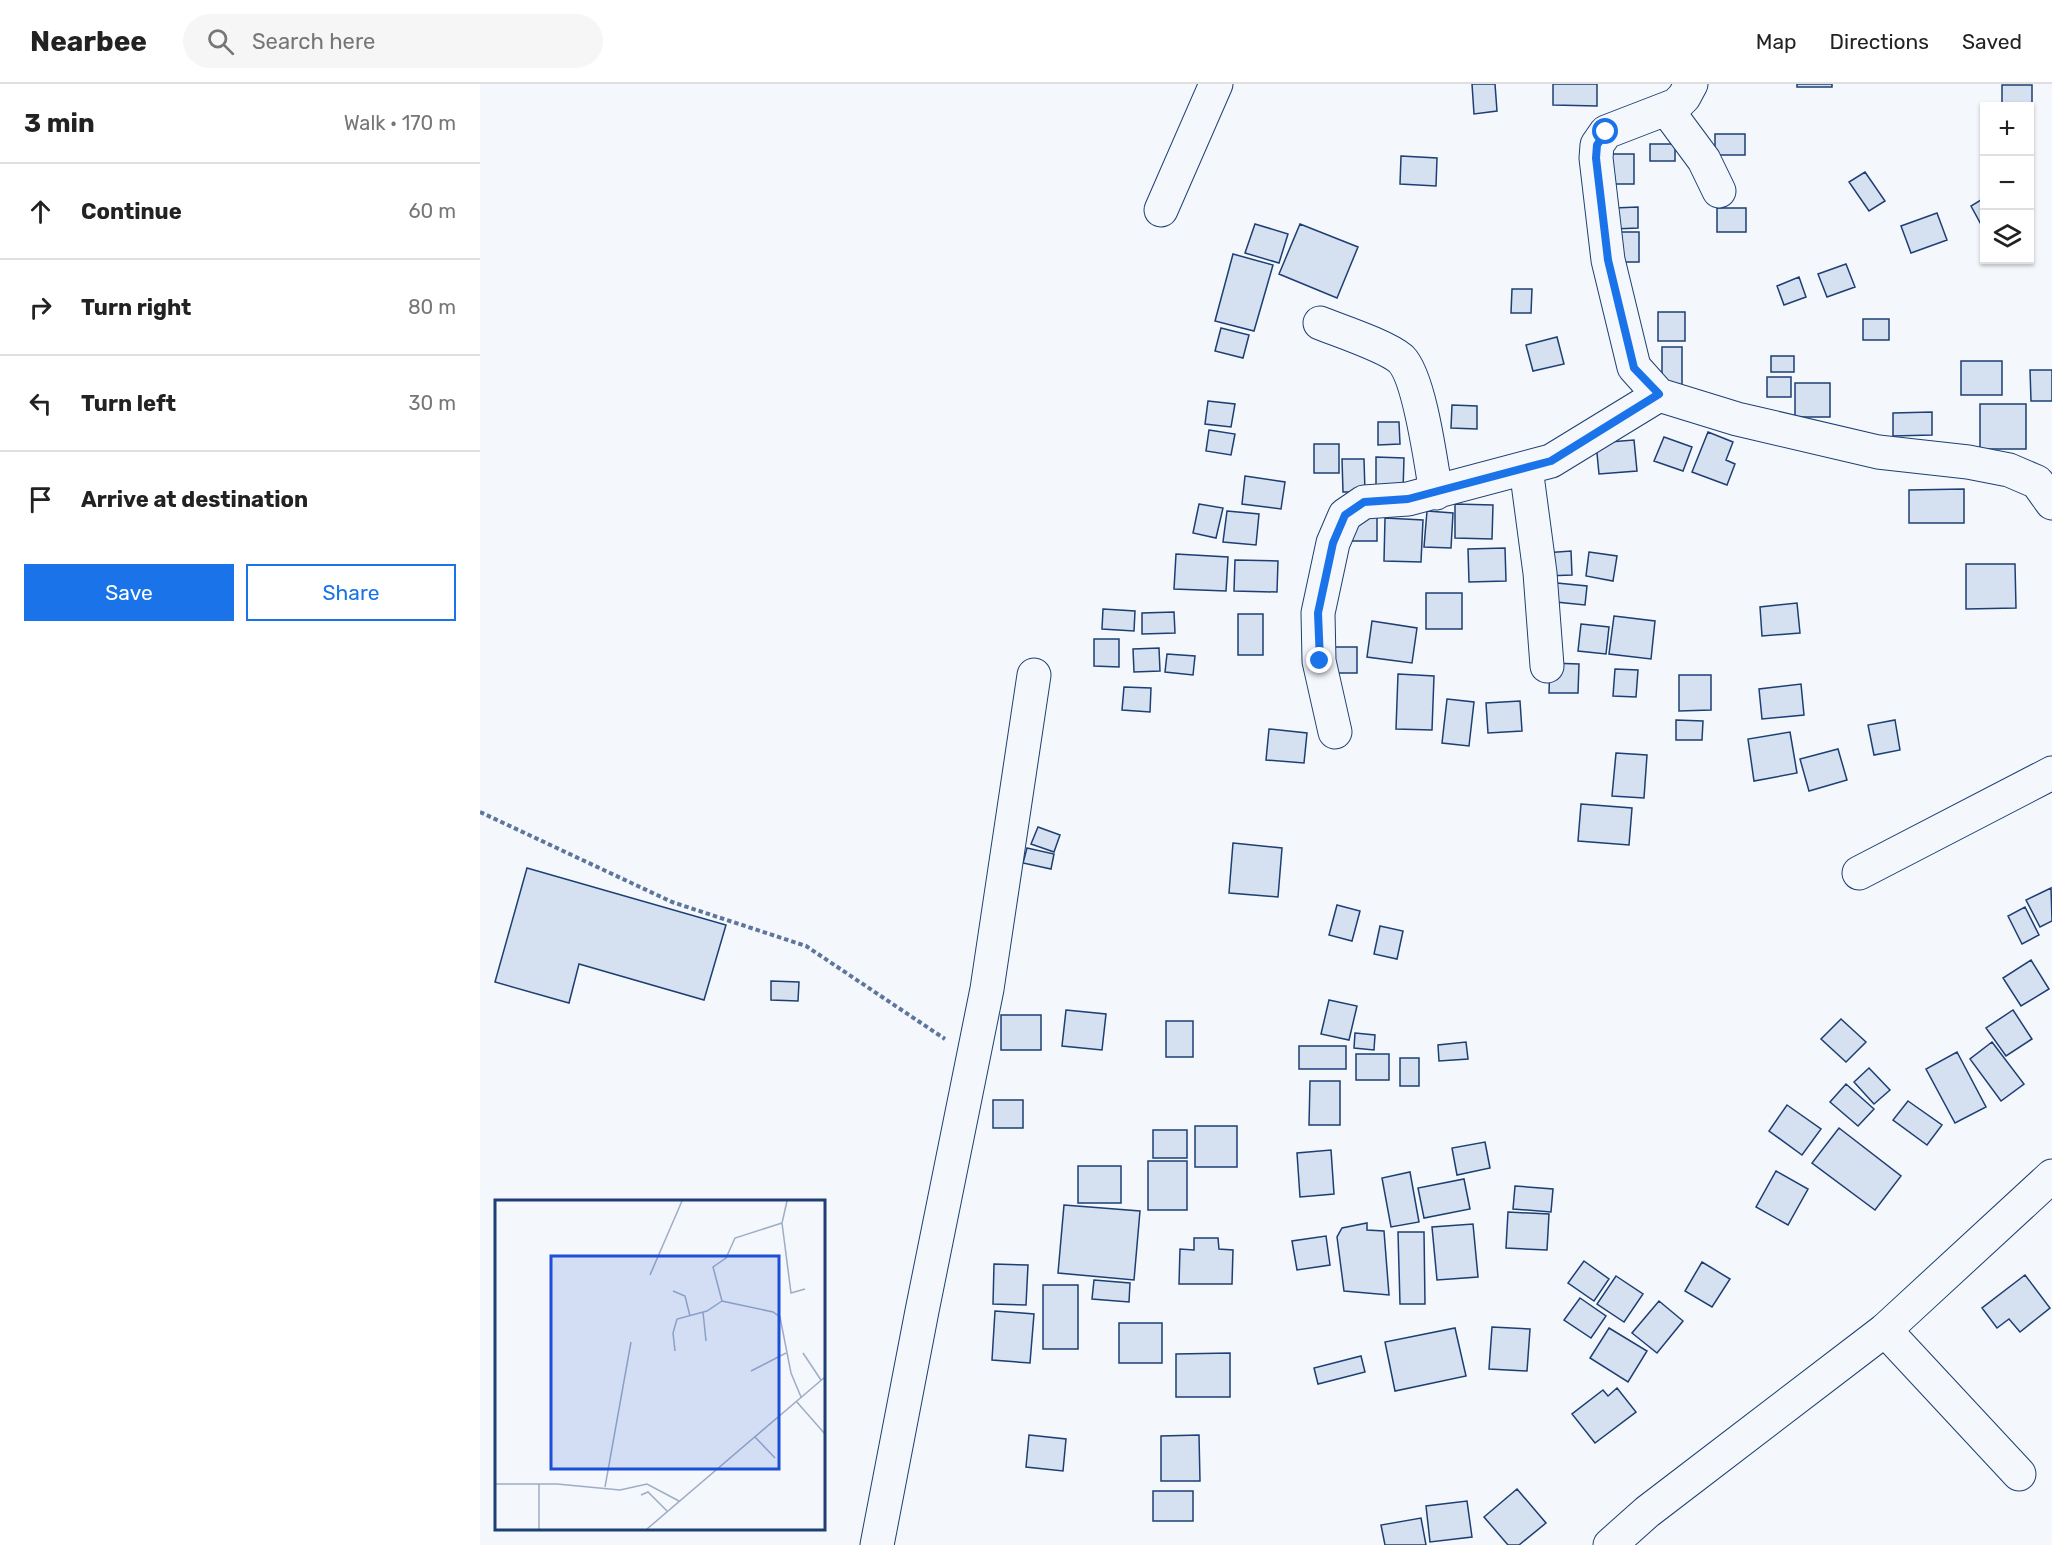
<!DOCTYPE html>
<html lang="en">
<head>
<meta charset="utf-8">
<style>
  :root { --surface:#fff; --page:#f6f6f6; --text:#222; --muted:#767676; --line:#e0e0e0; --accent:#1a73e8 }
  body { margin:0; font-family:Rubik,sans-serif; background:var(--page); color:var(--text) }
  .controls { position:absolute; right:18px; top:18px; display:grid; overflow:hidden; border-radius:0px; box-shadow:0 2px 4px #0004 }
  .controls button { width:54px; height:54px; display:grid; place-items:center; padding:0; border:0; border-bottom:2px solid var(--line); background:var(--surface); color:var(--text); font:30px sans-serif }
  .stop { position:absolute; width:18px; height:18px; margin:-14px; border:4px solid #1a73e8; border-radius:50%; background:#fff }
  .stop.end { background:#1a73e8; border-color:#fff; box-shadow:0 2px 6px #0008 }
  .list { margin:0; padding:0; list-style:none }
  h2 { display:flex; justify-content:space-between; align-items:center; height:78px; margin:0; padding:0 24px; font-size:26px }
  h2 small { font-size:20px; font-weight:400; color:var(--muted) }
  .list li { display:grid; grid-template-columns:39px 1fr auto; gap:18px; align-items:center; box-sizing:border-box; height:96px; padding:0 24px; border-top:2px solid var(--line) }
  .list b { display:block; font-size:22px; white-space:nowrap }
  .list em { font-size:20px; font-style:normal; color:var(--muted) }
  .actions { display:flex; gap:12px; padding:18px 24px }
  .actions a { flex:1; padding:14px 0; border:2px solid var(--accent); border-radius:0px; text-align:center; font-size:21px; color:var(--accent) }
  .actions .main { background:var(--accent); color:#fff }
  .icon { flex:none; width:33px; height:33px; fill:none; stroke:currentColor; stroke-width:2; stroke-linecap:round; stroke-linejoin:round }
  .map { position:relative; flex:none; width:1572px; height:1461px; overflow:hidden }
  header { display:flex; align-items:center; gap:36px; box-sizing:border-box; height:84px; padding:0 30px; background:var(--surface); border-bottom:2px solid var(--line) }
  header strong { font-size:28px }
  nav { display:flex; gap:33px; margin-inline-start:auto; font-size:21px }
  .search { width:420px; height:54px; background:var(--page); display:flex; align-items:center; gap:15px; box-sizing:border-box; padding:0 21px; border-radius:33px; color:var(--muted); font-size:22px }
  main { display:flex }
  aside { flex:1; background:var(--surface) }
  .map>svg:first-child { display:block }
  .building { fill:#d5e0f0; stroke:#1d3f73; stroke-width:1.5 }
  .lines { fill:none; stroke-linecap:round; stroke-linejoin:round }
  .minor-casing { stroke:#1d3f73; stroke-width:35 }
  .highway-casing { stroke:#1d3f73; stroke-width:35 }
  .path { stroke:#5e769c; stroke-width:4; stroke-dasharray:4.5 3; stroke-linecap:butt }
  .minor { stroke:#f4f7fb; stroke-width:33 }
  .highway { stroke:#f4f7fb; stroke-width:33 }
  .route { stroke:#1a73e8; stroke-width:8 }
  .inset-road { fill:none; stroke:#9eadc5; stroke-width:1.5 }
  .view { fill:#1d4ed8; fill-opacity:0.15; stroke:#1d4ed8; stroke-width:3 }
  .inset-edge { fill:none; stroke:#1d3f73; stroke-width:3 }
</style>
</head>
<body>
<header>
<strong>Nearbee</strong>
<div class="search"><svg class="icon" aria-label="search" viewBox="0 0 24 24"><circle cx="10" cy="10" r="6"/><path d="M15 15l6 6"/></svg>Search here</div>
<nav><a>Map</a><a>Directions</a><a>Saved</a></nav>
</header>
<main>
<aside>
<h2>3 min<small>Walk · 170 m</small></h2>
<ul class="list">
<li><svg class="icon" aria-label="ahead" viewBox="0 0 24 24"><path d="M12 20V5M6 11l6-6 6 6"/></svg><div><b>Continue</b></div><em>60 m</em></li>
<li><svg class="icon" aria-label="right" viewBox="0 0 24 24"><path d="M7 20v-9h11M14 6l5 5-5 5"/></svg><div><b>Turn right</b></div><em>80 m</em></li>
<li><svg class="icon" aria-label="left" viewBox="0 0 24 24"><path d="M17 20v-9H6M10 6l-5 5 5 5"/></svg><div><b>Turn left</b></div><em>30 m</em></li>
<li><svg class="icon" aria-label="arrive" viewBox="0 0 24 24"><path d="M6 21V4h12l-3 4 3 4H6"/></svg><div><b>Arrive at destination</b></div></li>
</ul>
<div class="actions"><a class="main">Save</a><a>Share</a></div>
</aside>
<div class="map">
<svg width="1572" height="1461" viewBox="0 0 1572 1461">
  <rect width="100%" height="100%" fill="#f4f7fb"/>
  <!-- building -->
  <path class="building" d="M992,0H1015L1017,27L994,30Z
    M1073,0H1117V22L1073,21Z
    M1317,0H1352V3H1317Z
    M1522,1H1552V30H1550V22H1522Z
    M1235,50H1265V71H1235Z
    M1170,60H1195V77H1170Z
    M1120,70H1154V100H1120Z
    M921,72L957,74L956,102L920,100Z
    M1385,88L1405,117L1389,127L1369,98Z
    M1504,114V143L1503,144L1491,122Z
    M1158,123V144L1134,145V124Z
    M1237,124H1266V148H1237Z
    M1457,129L1467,156L1431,169L1421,142Z
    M775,140L808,150L799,179L765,169Z
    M820,140L878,163L857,214L799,190Z
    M1132,148H1159V178H1132Z
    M753,170L793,181L774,247L735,237Z
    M1366,180L1375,203L1347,213L1338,190Z
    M1319,193L1326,213L1304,221L1297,202Z
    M1032,205H1052L1051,229H1031Z
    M1178,228H1205V257H1178Z
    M1383,235H1409V256H1383Z
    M741,244L769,251L763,274L735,267Z
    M1077,253L1084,280L1053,287L1046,261Z
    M1182,263H1202V306H1182Z
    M1291,272H1314V288H1291Z
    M1481,277H1522V311H1481Z
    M1550,286H1572V317H1551Z
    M1287,293H1311V313H1287Z
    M1315,299H1350V333H1315Z
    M728,317L755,320L751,343L725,340Z
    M1500,320H1546V365H1500Z
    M972,321L997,322V345L971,344Z
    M1452,328V351L1413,352V329Z
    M898,338H919L920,360L898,361Z
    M729,346L755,350L751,371L726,367Z
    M1228,348L1253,358L1246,376L1255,380L1247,401L1212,388Z
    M1184,353L1212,363L1203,387L1174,377Z
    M1154,356L1157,387L1119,390L1116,359Z
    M834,360H859V389H834Z
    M896,373L924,374L923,407H896Z
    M862,375H884L885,408H863Z
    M765,392L805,398L801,425L762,420Z
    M1484,405V439H1429V406Z
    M719,420L743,424L736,454L713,449Z
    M975,420L1013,421L1012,455L975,454Z
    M747,427L779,430L776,461L743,458Z
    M947,427L973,429L971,464L944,463Z
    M870,433H897V457H870Z
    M905,434L943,436L941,478L904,477Z
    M1025,464L1026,497L989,498L988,465Z
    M1091,467L1092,491L1065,492L1064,469Z
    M1109,468L1137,472L1133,497L1106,492Z
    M696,470L748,473L746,507L694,505Z
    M755,476L798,477L797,508L754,507Z
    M1486,480H1535L1536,524L1486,525Z
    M1077,499L1107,502L1105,521L1076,518Z
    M946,509H982V545H946Z
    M1317,519L1320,549L1282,552L1280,523Z
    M623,525L655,527L654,547L622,545Z
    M694,528L695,549L662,550V529Z
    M758,530H783V571H758Z
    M1134,532L1175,537L1171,575L1129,570Z
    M892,537L937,544L932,579L887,573Z
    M1101,540L1129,543L1126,570L1098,567Z
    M614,555H639V583L614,582Z
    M852,563H877V589H852Z
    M679,564L680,587L654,588L653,565Z
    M687,570L715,572L713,591L685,588Z
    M1070,579L1099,580L1098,609H1069Z
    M1135,585L1158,586L1156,613L1133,612Z
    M918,590L954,592L952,646L916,645Z
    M1199,591H1231V626L1199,627Z
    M1321,600L1324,631L1282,635L1279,605Z
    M644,603L671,604L670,628L642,626Z
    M967,615L994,618L989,662L962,659Z
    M1040,617L1042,647L1008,649L1006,619Z
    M1196,636L1223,637L1222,656H1196Z
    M1415,636L1420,666L1394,671L1388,641Z
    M789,645L827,649L824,679L786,676Z
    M1310,648L1317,689L1274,697L1268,655Z
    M1358,665L1367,696L1329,707L1320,675Z
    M1136,669L1167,671L1164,714L1132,712Z
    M1101,720L1152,724L1149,761L1098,757Z
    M558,743L580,751L574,768L551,760Z
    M753,759L802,764L798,813L749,809Z
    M547,764L574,770L571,785L543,779Z
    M47,784L246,841L224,916L99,880L89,919L15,898Z
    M1571,804L1572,837L1560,843L1546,816Z
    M857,821L880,827L872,857L849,851Z
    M1545,823L1559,851L1542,860L1528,832Z
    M900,842L923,847L917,875L894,870Z
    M1551,876L1569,905L1541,922L1523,894Z
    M291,897L319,898L318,917L291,916Z
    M849,916L877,922L869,956L841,950Z
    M586,926L626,930L622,966L582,962Z
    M1533,926L1552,955L1526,972L1506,944Z
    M521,931H561V966H521Z
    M1361,935L1386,958L1366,978L1341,955Z
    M686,937H713V973H686Z
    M875,949L895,951L894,966L874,964Z
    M986,958L988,975L959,977L958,961Z
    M1512,958L1544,1000L1521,1017L1490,975Z
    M819,962H866V985H819Z
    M1477,968L1506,1023L1475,1039L1446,985Z
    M876,970H909V996H876Z
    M920,974H939V1002H920Z
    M1389,984L1410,1006L1394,1020L1374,998Z
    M830,997H860V1041H829Z
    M1366,1000L1394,1025L1378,1042L1350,1018Z
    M513,1016H543V1044H513Z
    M1428,1017L1462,1041L1447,1061L1413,1036Z
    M1307,1021L1341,1045L1322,1071L1289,1047Z
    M715,1042H757V1083H715Z
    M1359,1044L1421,1092L1395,1126L1332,1079Z
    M673,1046H707V1074H673Z
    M1005,1058L1010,1084L977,1091L972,1064Z
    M851,1066L854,1110L820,1113L817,1069Z
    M668,1077H707V1126H668Z
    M598,1082H641V1119H598Z
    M1296,1087L1328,1105L1308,1141L1276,1123Z
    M930,1088L939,1138L911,1143L902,1094Z
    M984,1095L990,1125L944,1134L938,1104Z
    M1035,1102L1073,1105L1071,1128L1033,1125Z
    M584,1121L660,1127L654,1196L578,1189Z
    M1028,1128L1069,1130L1067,1166L1026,1164Z
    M887,1139V1146L904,1147L909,1211L864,1207L857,1153L862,1144Z
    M993,1140L998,1193L957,1196L952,1143Z
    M918,1148H944L945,1220H920Z
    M846,1152L850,1181L817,1186L812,1157Z
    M714,1154H738L739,1165L753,1166L752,1200H699L700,1165L714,1166Z
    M1104,1177L1129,1195L1114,1217L1088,1199Z
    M1222,1178L1250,1195L1232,1223L1205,1207Z
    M514,1180L548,1181L546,1221L513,1220Z
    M1545,1191L1570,1224L1540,1248L1529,1235L1517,1244L1502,1224Z
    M1136,1192L1163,1210L1144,1238L1117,1220Z
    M614,1196L650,1199L649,1218L612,1215Z
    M563,1201H598V1265H563Z
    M1100,1214L1126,1232L1111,1254L1084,1236Z
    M1179,1217L1203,1237L1177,1269L1152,1249Z
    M515,1227L554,1230L550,1279L512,1276Z
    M639,1239H682V1279H639Z
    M1012,1243L1050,1245L1047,1287L1009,1285Z
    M975,1244L986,1292L915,1307L905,1258Z
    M1129,1244L1167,1267L1148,1298L1110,1274Z
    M750,1269V1313H696V1270Z
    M881,1272L885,1288L838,1300L834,1284Z
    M1137,1304L1156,1328L1115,1359L1092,1330L1123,1306L1128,1312Z
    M549,1351L586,1355L583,1387L546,1383Z
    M719,1351L720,1397H681V1352Z
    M1037,1405L1066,1439L1039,1461H1028L1004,1433Z
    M673,1407H713V1437H673Z
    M987,1417L992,1453L950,1458L946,1422Z
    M941,1434L946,1461H905L901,1441Z"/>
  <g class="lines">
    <defs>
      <path id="minor" d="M1211,0L1204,13L1196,21L1126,48L1117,61L1116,74L1128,176L1154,283L1179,311L1257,335L1398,368L1488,378L1529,386L1557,398L1572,419
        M1187,26L1224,76L1239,107
        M681,126L736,0
        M840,239C860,247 906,262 921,275C940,294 951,380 956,409
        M1046,384L1060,489L1067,582
        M855,648L839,577L838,529L853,459L865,431L884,418L928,415L1071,377L1179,311
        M1379,789L1572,689
        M1405,1246L1539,1390
        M397,1461L442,1227L507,905L554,591"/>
      <path id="highway" d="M1130,1461L1167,1428L1405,1246L1572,1092"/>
    </defs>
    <!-- minor casing -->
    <use href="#minor" class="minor-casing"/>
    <!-- highway casing -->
    <use href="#highway" class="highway-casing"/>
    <!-- path -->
    <path class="path" d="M0,728L192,818L326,862L465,955"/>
    <!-- minor -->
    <use href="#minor" class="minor"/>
    <!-- highway -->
    <use href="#highway" class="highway"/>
  </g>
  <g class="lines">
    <!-- route -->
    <path class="route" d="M840,577L838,529L853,459L865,431L884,418L928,415L1071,377L1179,310L1154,284L1128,176L1116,74L1117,61L1126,48"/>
  </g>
  <!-- overview -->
  <g transform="translate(15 1116)">
    <rect width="330" height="330" fill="#f4f7fb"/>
    <path class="inset-road" d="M292,1L287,23L296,93L310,89M287,23L240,38L231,58L218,67L227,101L278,112L285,117L296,173L306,197M155,75L187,1M178,91L190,96L195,116M208,112L211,141M180,151L178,133L182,119L212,111L227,101M308,153L326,180M256,171L291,153M301,201L330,234M260,237L280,258M0,284H62L125,290L152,284L184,301M110,287L136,142M146,295L153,292L172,311M44,329V284M152,329L330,177"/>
    <path class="view" d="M56,56H284V269H56Z"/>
    <rect width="330" height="330" class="inset-edge"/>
  </g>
</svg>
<div class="controls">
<button>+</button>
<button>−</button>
<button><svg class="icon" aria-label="layers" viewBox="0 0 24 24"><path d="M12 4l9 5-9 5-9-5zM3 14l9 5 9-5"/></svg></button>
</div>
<div class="stop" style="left:1126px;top:48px"></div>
<div class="stop end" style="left:840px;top:577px"></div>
</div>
</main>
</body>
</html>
